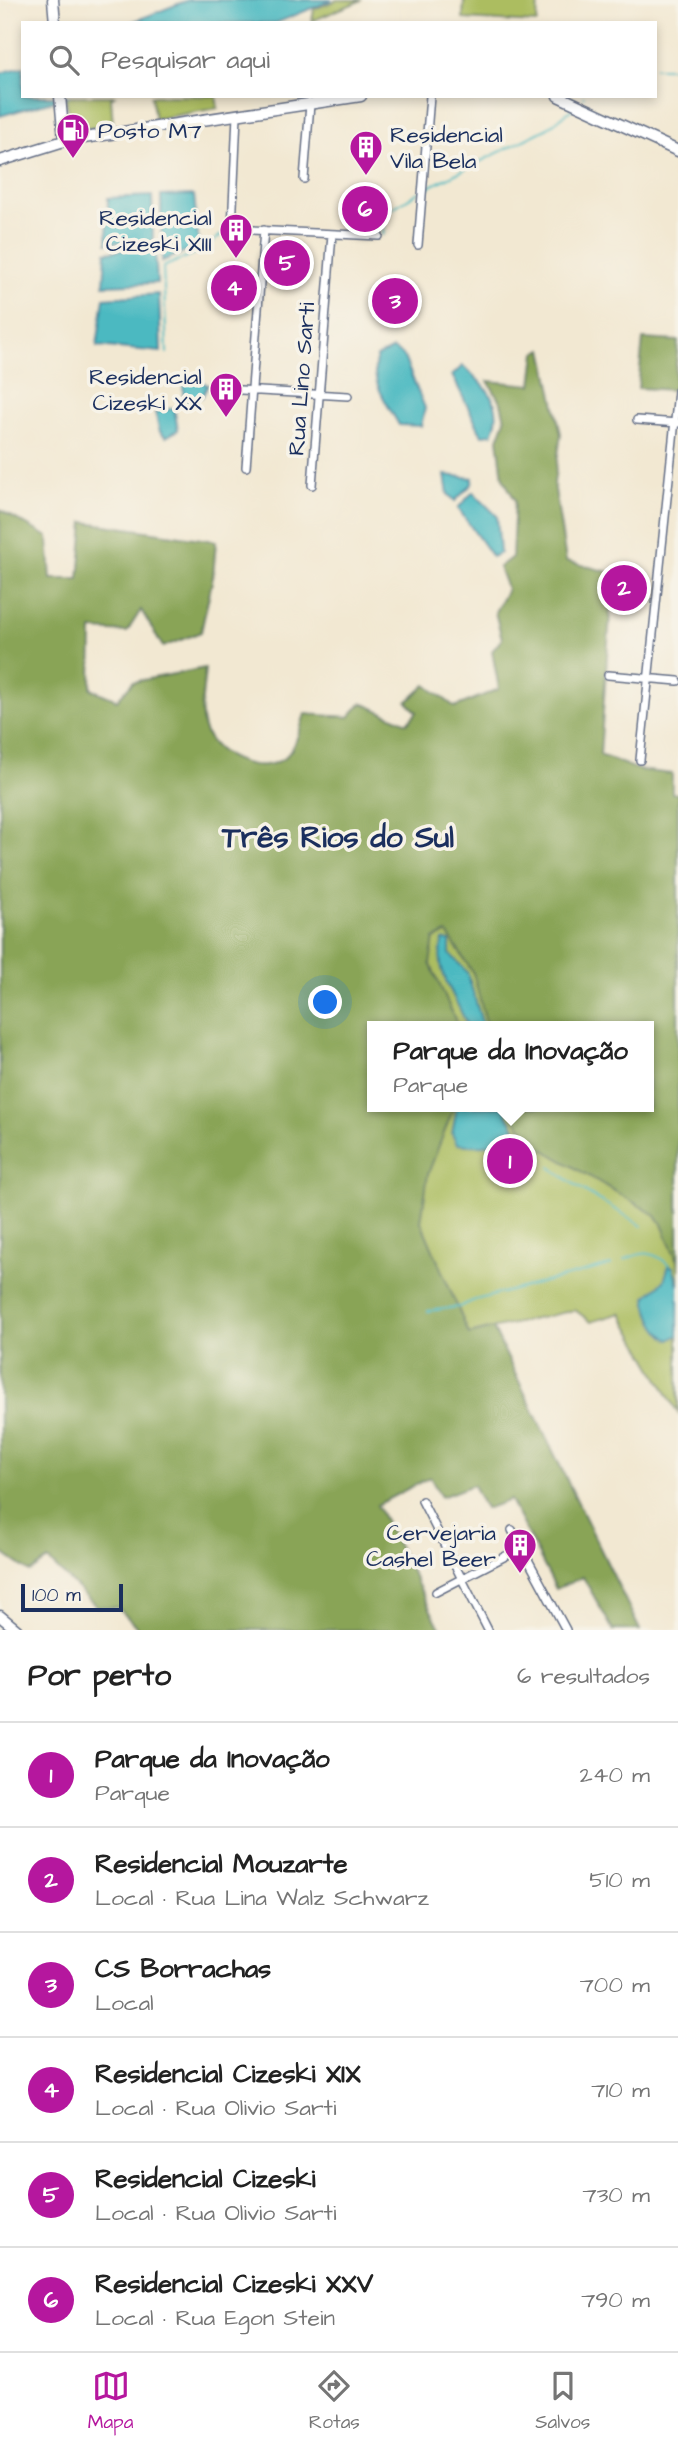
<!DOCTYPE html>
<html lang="pt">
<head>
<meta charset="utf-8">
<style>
  :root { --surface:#fff; --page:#f2f2f2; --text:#222; --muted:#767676; --line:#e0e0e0; --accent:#b5179e }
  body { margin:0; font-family:"Architects Daughter",sans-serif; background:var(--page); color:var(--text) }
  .scale { position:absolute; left:21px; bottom:18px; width:102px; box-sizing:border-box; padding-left:7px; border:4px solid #1b2f5e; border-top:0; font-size:19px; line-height:24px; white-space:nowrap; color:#1b2f5e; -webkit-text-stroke:5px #f7f3e8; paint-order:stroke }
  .you { position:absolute; left:326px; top:1003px; width:24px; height:24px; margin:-18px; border:5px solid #fff; border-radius:50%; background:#1a73e8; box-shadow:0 0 0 10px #1a73e833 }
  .badge { display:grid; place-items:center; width:46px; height:46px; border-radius:50%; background:var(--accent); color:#fff; font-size:23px; font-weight:700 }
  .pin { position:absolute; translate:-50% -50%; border:4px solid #fff; box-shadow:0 2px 7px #0006 }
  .popup { position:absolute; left:367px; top:1021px; width:287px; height:91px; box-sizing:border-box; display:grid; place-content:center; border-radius:0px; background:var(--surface); filter:drop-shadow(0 2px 5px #0005); font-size:23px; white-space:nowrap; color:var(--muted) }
  .popup b { font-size:26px; color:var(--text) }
  .popup::after { content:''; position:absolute; left:50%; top:100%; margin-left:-14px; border:14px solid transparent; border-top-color:var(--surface) }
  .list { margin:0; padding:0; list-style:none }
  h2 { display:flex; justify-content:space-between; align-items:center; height:91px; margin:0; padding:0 28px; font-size:30px }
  h2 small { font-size:23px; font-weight:400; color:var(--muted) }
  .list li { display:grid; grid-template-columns:46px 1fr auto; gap:21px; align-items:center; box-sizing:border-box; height:105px; padding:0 28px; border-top:2px solid var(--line) }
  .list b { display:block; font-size:26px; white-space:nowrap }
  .list p { margin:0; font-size:23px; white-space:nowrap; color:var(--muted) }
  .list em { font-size:23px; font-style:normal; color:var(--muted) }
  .icon { flex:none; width:38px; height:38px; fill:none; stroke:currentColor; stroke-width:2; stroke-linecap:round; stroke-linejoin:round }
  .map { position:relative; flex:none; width:678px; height:1630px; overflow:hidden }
  .search { position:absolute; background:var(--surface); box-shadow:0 4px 10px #0003; left:21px; right:21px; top:21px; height:77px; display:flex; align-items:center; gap:18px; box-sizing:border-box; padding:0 24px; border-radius:0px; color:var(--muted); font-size:26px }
  .sheet { height:721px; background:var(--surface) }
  nav { display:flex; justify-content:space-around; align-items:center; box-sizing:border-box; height:98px; border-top:2px solid var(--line); background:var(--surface); font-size:19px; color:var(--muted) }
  nav a { display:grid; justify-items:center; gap:4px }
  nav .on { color:var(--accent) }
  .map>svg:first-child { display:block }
  .green { fill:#acbd60; stroke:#64765f; stroke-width:2; fill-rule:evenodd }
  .forest { fill:#89a456; stroke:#526a5a; stroke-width:2 }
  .water { fill:#4bb9c1; stroke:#337490; stroke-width:2 }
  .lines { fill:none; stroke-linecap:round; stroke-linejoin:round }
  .stream { stroke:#4bb9c1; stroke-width:2 }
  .street-casing { stroke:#667087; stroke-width:10 }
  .secondary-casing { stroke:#667087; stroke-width:13 }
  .street { stroke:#fff; stroke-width:7 }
  .secondary { stroke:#fff; stroke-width:10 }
  .labels { text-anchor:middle; stroke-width:7; stroke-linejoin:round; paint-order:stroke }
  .poi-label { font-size:23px; fill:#1b2f5e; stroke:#f7f3e8; text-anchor:end }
  .street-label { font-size:23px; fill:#1b2f5e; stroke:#f7f3e8 }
  .district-label { font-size:30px; font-weight:bold; fill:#1b2f5e; stroke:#f7f3e8 }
</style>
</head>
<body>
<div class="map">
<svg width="678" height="1630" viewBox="0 0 678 1630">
  <rect width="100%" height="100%" fill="#f7f3e8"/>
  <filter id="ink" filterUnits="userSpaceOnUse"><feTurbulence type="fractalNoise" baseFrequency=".0143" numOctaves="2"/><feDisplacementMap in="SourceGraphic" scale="14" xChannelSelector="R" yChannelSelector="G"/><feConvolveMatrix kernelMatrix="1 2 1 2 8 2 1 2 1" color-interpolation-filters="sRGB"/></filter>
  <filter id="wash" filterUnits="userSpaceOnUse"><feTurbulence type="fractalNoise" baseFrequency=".00686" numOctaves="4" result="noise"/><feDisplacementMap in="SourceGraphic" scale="28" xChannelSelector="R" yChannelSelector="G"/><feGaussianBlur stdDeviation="1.57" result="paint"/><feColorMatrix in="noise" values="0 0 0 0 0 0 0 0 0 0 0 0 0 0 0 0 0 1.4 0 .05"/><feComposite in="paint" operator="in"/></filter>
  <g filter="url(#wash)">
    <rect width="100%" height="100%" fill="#f2e8d2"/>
    <!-- green -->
    <path class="green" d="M337,0H362L312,21L314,9Z
      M464,0H538L537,23L463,19Z
      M70,96H114L111,98L113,126L71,130L66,98Z
      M151,96H216L218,108L155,119Z
      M296,755L678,1041V1413L621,1313L591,1322L575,1310L469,1334L350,1261ZM372,1026H648V1107H372Z"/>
    <!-- forest -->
    <path class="forest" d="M643,339L678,341L674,390L638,388Z
      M543,349L561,434L554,483L566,561L613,573L600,755L639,770L672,774V793L678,794V1263L661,1222L655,1215L536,1145L513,1116L518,1114L514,1107H648V1026H487L473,973L447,933L434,939L430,963L458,1026H372V1107H454L428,1174L421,1222L469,1334L493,1328L640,1630H613L583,1577L556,1589L510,1500L485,1509L473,1485L441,1497L430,1477L377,1505L441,1630H140L118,1608L96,1606L48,1560L30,1572L0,1551V510L48,537L51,579H79L84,522L216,541L213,577L201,632L163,647L141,610L127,632L92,630L91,689L117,700L133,682L205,668C204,688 197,714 206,733C217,758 260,776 284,758C296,748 300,728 305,714L349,717L362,703L407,723L417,712L407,702L426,685L455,707L499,689L492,651L502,639L495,612L507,589L499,567L512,557L515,500L503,478L498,439L505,420L501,403L488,381L532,385L536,353Z"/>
    <!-- water -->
    <path class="water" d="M188,0H332L276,23H130Z
      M23,67V96H70L0,116V73Z
      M194,195L199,246L162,261L161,196Z
      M152,196L153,241L107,243L108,198Z
      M155,247L157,283L104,285L106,252Z
      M159,294L161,352L97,346L104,298Z
      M393,349L403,355L425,408L421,426L399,425C389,406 368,380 377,357Z
      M463,366C486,386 506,404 492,434L482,435L452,375Z
      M184,374L208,385L202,397L186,401L183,397Z
      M174,408L178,430L166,437L160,432L155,412Z
      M445,475L473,478L472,484L455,501L448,494Z
      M473,492L497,516L500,553L492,557L458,508Z
      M443,940L450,941V954L467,972L483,1026H467C457,996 432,971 443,940Z
      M457,1107H503L515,1128C505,1149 476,1146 457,1144L452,1134Z
      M669,1265L673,1267L678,1285V1335L670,1340C656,1333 648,1312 646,1297L664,1281Z"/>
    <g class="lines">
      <!-- stream -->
      <path class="stream" d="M655,68H678
        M583,97L584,96
        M427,188L548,128L572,109
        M383,235L386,212L419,192
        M167,353L163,267L205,249L221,235
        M512,1135L540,1161
        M551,1167C578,1190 612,1206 642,1226
        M624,1260C643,1251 652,1250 669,1265
        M428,1311L459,1307L475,1300L611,1265"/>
    </g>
  </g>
  <g filter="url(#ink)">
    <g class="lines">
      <defs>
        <path id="street" d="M237,115L232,229L379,236
          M304,179L310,104
          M418,245L430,96
          M222,389L348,396
          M637,420L678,423
          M246,467L264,230
          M312,485L332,234
          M608,675L678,681
          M640,760L678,391
          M422,1501L488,1630
          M512,1530L566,1630
          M436,1592L521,1548"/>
        <path id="secondary" d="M53,0L55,23
          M60,96L64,141
          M558,96L678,151
          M0,161L64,141L361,96
          M0,1616L17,1630"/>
      </defs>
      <!-- street casing -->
      <use href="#street" class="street-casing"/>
      <!-- secondary casing -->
      <use href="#secondary" class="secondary-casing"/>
      <!-- street -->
      <use href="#street" class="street"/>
      <!-- secondary -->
      <use href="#secondary" class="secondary"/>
    </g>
  </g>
  <!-- icons -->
  <defs>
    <symbol id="fuel-pin" viewBox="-11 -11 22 30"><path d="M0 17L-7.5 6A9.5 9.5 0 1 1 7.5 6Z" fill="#b5179e" stroke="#f7f3e8"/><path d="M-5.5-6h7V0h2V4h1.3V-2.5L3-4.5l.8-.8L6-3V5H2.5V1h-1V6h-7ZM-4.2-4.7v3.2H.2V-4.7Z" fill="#fff"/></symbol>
    <symbol id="building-pin" viewBox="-11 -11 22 30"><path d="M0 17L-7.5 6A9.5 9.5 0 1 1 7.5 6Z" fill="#b5179e" stroke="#f7f3e8"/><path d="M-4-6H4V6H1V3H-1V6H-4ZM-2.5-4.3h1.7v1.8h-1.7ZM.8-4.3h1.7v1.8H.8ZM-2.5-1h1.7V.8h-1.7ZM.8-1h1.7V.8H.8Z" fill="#fff"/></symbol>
  </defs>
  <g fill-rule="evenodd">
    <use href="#fuel-pin" x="54" y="111" width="38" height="52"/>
    <use href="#building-pin" x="347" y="128" width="38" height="52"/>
    <use href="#building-pin" x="217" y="211" width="38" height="52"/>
    <use href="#building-pin" x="207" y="370" width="38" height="52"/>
    <use href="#building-pin" x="501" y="1526" width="38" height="52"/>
  </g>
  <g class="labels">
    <!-- poi labels -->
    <g class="poi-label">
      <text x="98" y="138" text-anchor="start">Posto M7</text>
      <text x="390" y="142" text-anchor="start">Residencial<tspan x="390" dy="26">Vila Bela</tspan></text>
      <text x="212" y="225">Residencial<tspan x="212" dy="26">Cizeski XIII</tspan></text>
      <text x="202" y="384">Residencial<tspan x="202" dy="26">Cizeski XX</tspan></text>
      <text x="496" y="1540">Cervejaria<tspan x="496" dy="26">Cashel Beer</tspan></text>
    </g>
    <!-- street labels -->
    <g class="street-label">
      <text transform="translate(301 379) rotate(-86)" y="8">Rua Lino Sarti</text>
    </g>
    <!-- district labels -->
    <g class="district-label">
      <text x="338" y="847">Três Rios do Sul</text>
    </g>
  </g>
</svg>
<div class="scale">100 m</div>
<div class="you"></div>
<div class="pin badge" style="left:510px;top:1161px">1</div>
<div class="popup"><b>Parque da Inovação</b>Parque</div>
<div class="pin badge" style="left:624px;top:588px">2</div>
<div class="pin badge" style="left:395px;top:301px">3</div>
<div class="pin badge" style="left:234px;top:288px">4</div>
<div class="pin badge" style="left:287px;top:263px">5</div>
<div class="pin badge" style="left:365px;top:209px">6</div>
<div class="search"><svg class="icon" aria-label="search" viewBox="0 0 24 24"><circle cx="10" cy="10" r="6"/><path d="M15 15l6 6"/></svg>Pesquisar aqui</div>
</div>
<section class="sheet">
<h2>Por perto<small>6 resultados</small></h2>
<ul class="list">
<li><span class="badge">1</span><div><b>Parque da Inovação</b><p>Parque</p></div><em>240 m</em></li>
<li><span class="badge">2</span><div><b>Residencial Mouzarte</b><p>Local · Rua Lina Walz Schwarz</p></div><em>510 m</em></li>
<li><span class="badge">3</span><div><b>CS Borrachas</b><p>Local</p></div><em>700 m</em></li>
<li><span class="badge">4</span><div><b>Residencial Cizeski XIX</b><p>Local · Rua Olivio Sarti</p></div><em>710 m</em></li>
<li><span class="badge">5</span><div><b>Residencial Cizeski</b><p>Local · Rua Olivio Sarti</p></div><em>730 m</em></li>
<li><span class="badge">6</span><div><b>Residencial Cizeski XXV</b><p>Local · Rua Egon Stein</p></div><em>790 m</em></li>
</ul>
</section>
<nav>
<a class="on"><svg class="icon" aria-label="map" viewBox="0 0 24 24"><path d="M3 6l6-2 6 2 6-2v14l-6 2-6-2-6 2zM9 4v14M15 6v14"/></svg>Mapa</a>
<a><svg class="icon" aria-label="directions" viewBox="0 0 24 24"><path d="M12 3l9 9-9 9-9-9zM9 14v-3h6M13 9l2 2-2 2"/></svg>Rotas</a>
<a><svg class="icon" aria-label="saved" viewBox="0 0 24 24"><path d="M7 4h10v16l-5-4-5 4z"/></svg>Salvos</a>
</nav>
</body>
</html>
